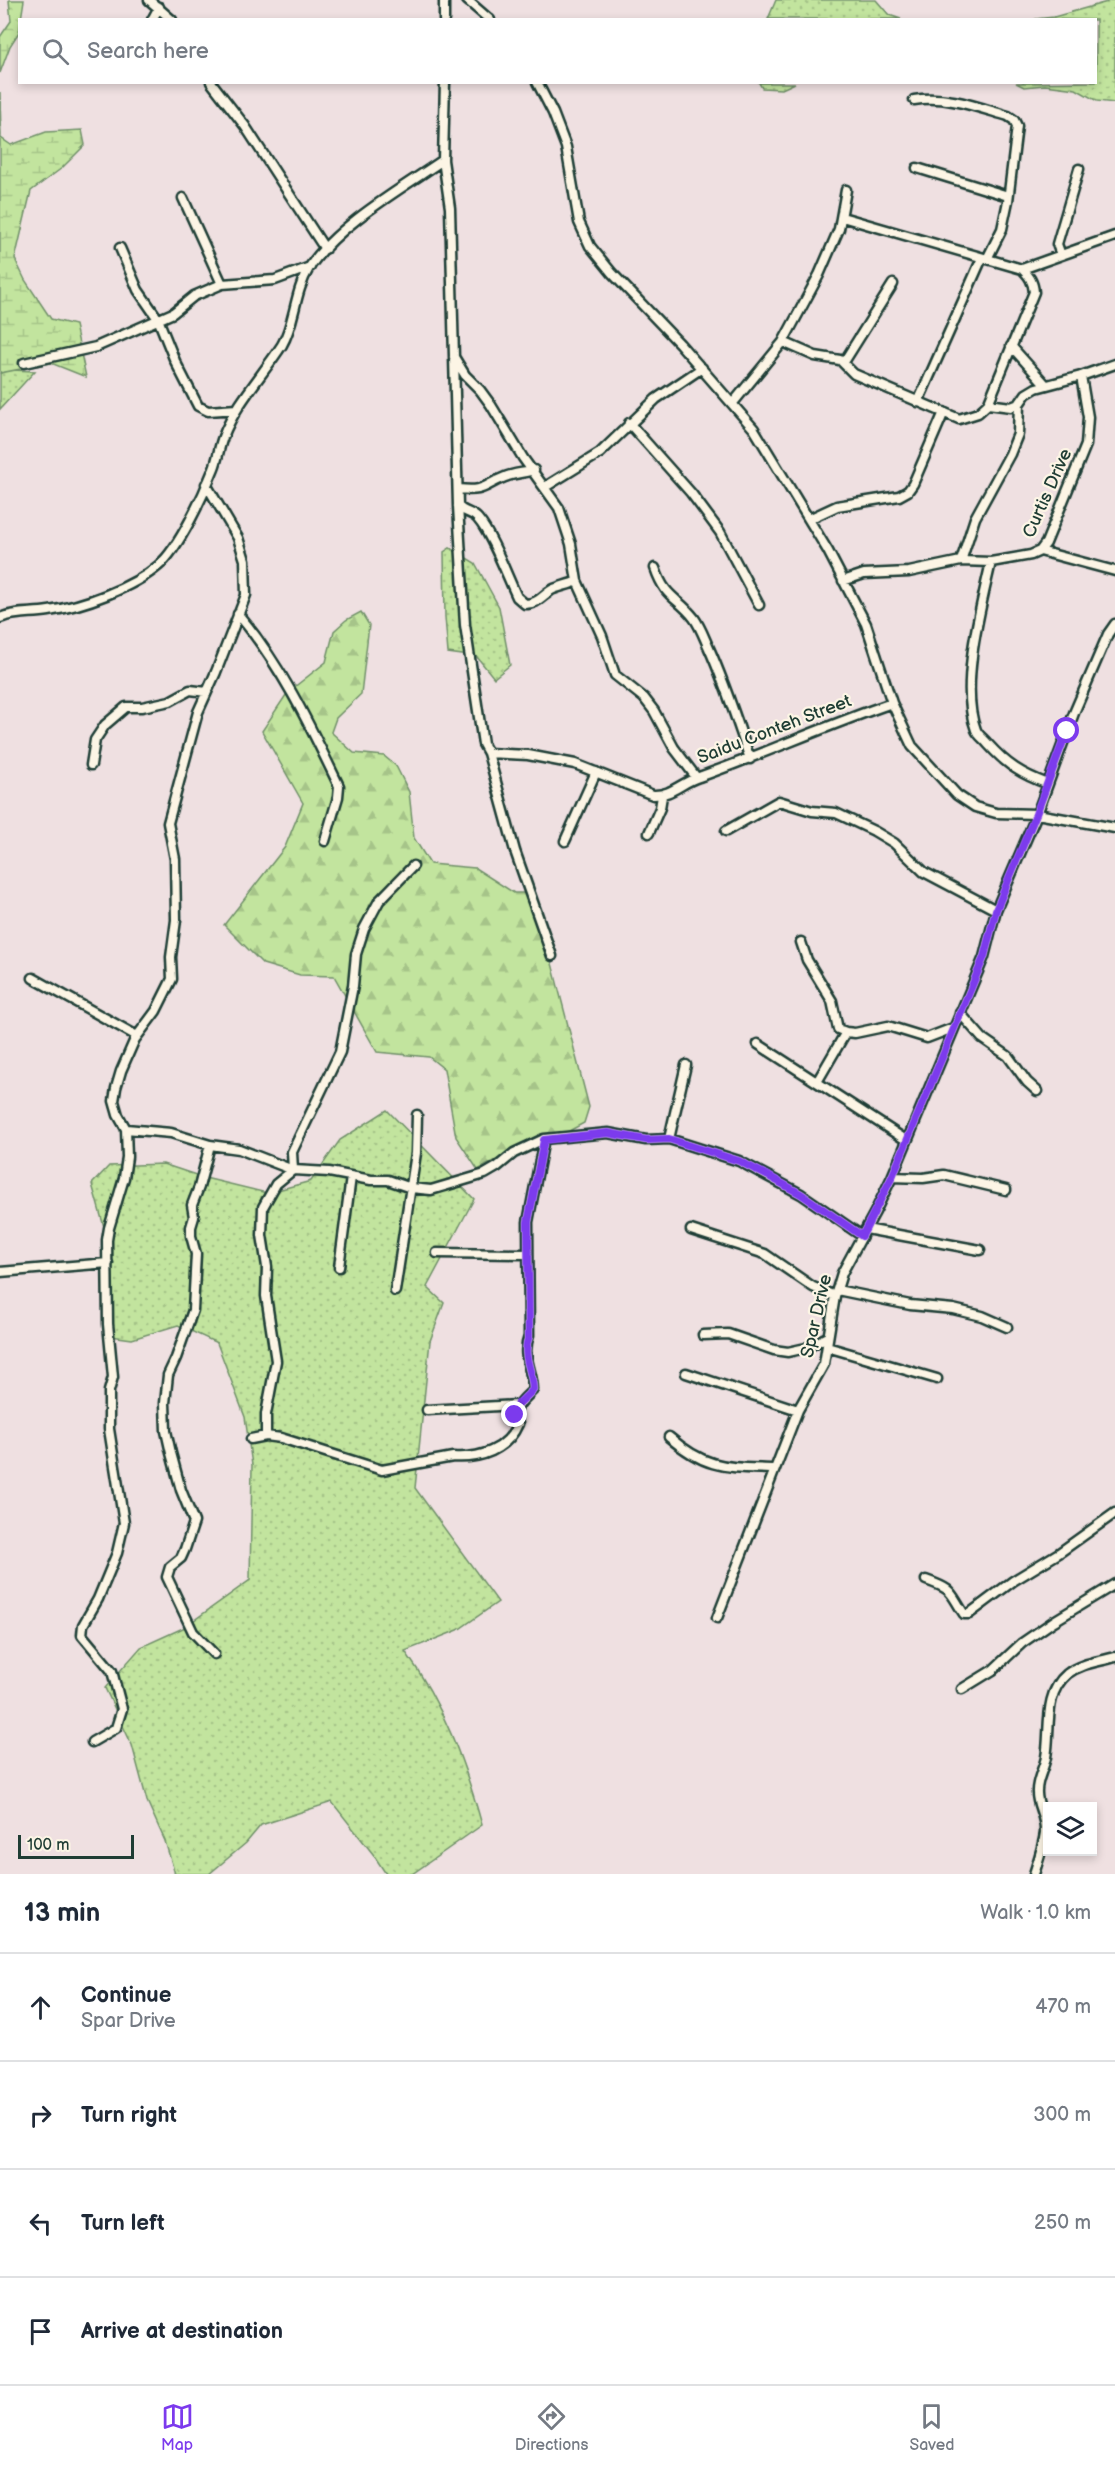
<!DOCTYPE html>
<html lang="en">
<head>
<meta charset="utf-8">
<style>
  :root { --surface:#fff; --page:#f6f6f7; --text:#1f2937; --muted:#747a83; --line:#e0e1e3; --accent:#7c3aed }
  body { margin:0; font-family:"Balsamiq Sans",sans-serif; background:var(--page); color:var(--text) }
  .controls { position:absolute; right:18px; bottom:18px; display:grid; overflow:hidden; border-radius:0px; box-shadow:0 3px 9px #0003 }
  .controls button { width:54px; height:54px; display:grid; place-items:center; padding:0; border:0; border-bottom:2px solid var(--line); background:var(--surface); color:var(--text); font:30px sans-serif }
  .scale { position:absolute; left:18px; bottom:15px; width:116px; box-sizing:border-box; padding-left:6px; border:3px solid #1f3d34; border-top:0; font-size:16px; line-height:21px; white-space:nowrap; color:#1f3d34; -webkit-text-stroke:4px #fcf5e5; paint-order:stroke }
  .stop { position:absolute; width:18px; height:18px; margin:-14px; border:4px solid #7c3aed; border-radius:50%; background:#fff }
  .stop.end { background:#7c3aed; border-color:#fff; box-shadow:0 2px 6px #0008 }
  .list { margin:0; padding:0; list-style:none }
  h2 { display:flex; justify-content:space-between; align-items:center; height:78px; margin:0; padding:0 24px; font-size:26px }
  h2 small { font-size:20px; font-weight:400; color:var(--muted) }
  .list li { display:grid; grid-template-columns:39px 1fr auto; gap:18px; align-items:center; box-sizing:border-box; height:108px; padding:0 24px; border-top:2px solid var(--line) }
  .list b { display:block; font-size:22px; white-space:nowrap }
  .list p { margin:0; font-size:20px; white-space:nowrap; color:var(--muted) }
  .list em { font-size:20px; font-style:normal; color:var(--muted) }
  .icon { flex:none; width:33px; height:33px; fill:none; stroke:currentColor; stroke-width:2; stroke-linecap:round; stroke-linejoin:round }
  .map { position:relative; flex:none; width:1115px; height:1874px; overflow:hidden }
  .search { position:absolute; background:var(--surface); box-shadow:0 3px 9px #0003; left:18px; right:18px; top:18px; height:66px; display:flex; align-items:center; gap:15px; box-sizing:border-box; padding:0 21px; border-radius:0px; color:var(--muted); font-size:22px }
  .sheet { height:510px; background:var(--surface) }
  nav { display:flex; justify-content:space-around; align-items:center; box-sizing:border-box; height:84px; border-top:2px solid var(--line); background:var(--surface); font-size:16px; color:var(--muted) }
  nav a { display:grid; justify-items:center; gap:3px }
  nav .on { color:var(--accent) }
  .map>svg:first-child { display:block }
  .grass { fill:url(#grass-dots); stroke:#709069; stroke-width:1.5 }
  .forest { fill:url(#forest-firs); stroke:#709069; stroke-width:1.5 }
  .wetland { fill:url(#wetland-marsh); stroke:#709069; stroke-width:1.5 }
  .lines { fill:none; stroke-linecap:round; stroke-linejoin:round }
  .minor-casing { stroke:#1f3d34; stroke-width:13 }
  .minor { stroke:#fcf5e5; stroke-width:8 }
  .route { stroke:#7c3aed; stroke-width:8 }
  .labels { text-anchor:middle; stroke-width:4.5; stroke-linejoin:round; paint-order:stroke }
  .street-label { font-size:18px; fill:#1f3d34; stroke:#fcf5e5 }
</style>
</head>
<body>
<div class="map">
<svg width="1115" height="1874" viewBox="0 0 1115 1874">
  <defs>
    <pattern id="grass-dots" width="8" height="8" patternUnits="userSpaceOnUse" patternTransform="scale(1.5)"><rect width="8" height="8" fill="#c2e49e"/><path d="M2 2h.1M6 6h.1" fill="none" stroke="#a6c489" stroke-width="1.8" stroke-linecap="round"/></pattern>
    <pattern id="forest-firs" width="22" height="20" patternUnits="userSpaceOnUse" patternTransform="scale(1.5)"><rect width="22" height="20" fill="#c2e49e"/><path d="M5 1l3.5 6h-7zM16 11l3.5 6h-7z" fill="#a6c489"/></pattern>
    <pattern id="wetland-marsh" width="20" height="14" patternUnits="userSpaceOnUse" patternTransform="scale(1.5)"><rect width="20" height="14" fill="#c2e49e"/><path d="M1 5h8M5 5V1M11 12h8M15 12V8" fill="none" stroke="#a6c489"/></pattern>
  </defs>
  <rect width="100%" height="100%" fill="#efe0e1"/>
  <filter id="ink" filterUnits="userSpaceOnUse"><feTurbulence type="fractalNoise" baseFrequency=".0167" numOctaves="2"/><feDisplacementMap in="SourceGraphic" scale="12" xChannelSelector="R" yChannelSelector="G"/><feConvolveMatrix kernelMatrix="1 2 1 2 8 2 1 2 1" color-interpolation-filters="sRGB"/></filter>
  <g filter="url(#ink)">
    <!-- grass -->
    <path class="grass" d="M776,0H876L889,15L901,19H768Z
      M1108,0H1115V103L1097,101L1076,89L1045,85L1024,87L1016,83L1096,82V20L1035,19L1054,17L1107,2Z
      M759,83H795L782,89L762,88Z
      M11,370L35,371L0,409V373Z
      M450,548L475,563L499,607L510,665L494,678L477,657L448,653L445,617L444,552Z
      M387,1110L474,1199L427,1287L444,1303L430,1341L415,1488L498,1602L458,1630L405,1651C443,1704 465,1763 482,1825L412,1874H386L373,1854L332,1802L261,1825L246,1843L209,1874H175L165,1841L147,1801L132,1745L105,1688L141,1647L183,1628L250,1580L252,1465L245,1417L217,1343L178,1325L132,1339L104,1335L106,1234L92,1184L109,1166L163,1164L205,1178L267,1193L311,1181L340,1140Z"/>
    <!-- forest -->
    <path class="forest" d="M361,612L369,625L361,694L336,718L331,732L354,753L384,756L396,766L409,792L414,838L430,864L475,868L514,893H529L537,905L589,1107L584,1123L569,1131L522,1146L478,1170L456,1137L444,1069L429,1057L377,1052L334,976L300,975L263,964L224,925L285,847L303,803L262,731L288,692L326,662L334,631L346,620Z"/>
    <!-- wetland -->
    <path class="wetland" d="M9,0H24L19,32L10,46L0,73V37L11,21Z
      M0,92L1,138L11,145L46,132L82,130L85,145L62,168L31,191L15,259L25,280L51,319L75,325L86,377L51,363L0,373Z"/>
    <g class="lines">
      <defs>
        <path id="minor" d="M149,0L172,20
          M444,0V20
          M467,0L490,20
          M152,20L159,7
          M211,82L245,126L325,249
          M445,82L443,160L450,208L458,506L465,625L483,744L488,753L528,755L575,764L653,795C671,796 682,782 699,777C764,754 827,725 892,703
          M537,82L553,113L566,147L579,222L590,246L612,273L680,344L754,429L828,551L866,624L892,703L912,746L957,795L975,807L996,813L1037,814L1115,828
          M914,100C947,95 977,107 1008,116L1014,120L1017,126L1008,201L1002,229L987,259
          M917,168L1008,196
          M183,198L222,284
          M842,217L1022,269C1029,276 1033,281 1034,292L988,404
          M120,248L138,290L158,319L175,361L198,406L208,411L237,409
          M1061,255L1057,244L1079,169
          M1022,269L1115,236
          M783,342L815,356L840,360L854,374L959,419L978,413L988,404L1011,407L1019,404L1026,394L1036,388L1081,376L1115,364
          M1011,346L1046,385
          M454,357L465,375L480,390L491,405L523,458L559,508L571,544L577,581L602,636L615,675L644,698L654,711L674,748L696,777
          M844,362L893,284
          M24,363L96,347L173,313L194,296L222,284L275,280L310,267
          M918,402L982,258
          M733,403L783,342L819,275L839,229L846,190
          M629,423L691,493L720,532L759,605
          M545,487L600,453L656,399L702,368
          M458,489C486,492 482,486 505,477C514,473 525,473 534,470
          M458,506C464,513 473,512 478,519C492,535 507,576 517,597L525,604C537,604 541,597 550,591C555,587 570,585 577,581
          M809,519L837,506L899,496L908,491L913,484L944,412
          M1040,551L1046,543L1086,445L1088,417L1081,376
          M1040,551L1115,571
          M961,561L975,518L1010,454L1018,434L1019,404
          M991,562C981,607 959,686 976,730C978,735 984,739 988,744C1007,765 1021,774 1048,784
          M655,568C666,600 677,596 694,618C700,626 704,637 708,646C725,683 737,721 750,759
          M843,581L864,574L909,572L961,561L991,562L1031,555L1040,551
          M238,614C282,666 310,726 339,786L338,797L325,841
          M0,618C16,611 32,614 49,611C83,606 132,588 158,566C179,549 204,494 214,468C218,458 219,447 223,437C236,403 262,376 282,345C295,323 294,293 309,268C336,226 402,188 443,160
          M488,753L515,851L552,956
          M91,765L95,740L105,725L126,707H142L170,701L190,690L207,692
          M726,831L779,801L812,811L836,813L874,831L894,843L924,872L996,910
          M649,833L660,808L662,796
          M565,841L596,772
          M801,942L807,960L832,1001L838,1029L846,1032L855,1033L888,1026L927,1038L953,1028
          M33,978L137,1036
          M960,1013L982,1038L1008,1056L1027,1082L1037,1091
          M758,1044L906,1140
          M817,1082L846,1032
          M126,1129L171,1133L210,1145L239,1149L293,1170L329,1172L371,1180H388L411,1188L431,1190L485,1174L497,1167L514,1153L544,1139L608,1133L646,1140L669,1139L739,1161L801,1194L862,1236
          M669,1139L686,1065
          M210,1145L199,1187L192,1205L194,1217L191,1227V1236L196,1254L193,1310L176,1358L168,1375L165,1403L166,1431L171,1453L181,1490L194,1522L185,1549L181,1558L170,1567L167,1577L193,1632L214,1654
          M892,1177L923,1178L944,1175L1006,1190
          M866,1229L980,1250
          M691,1230L765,1254L813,1287L835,1296
          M437,1253L528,1254
          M339,1267L351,1177
          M0,1272L108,1263
          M837,1290L910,1305L953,1309L982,1316L1007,1327
          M395,1291L416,1153L417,1115
          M703,1335L728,1334L774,1350L788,1352L806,1348L827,1337
          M827,1347L937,1379
          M686,1373L798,1410
          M427,1410L517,1405
          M266,1436V1414L276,1361L266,1296L267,1267L262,1235L263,1207L276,1184L293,1170L292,1152L340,1052L353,986L356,954L364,929L379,901L413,866
          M669,1437C707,1470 727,1467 774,1469
          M251,1439L266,1436L281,1438L382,1470L453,1457C480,1459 507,1450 518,1424C512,1407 522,1401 533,1390C533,1370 521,1357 529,1336L528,1222L544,1139
          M926,1580C954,1590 949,1591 964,1614H969L1013,1581L1059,1553L1115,1513
          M717,1618L798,1410L824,1364L835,1296L842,1273L875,1212L892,1177L984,957L996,910L1037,814L1074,713L1108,634L1115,624
          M962,1689L993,1670L1022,1643L1054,1621L1115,1584
          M92,1742L116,1728L122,1709L112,1671L82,1635L83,1625L98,1599L117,1553L124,1523L109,1429V1391L113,1377L108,1324L107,1240L109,1228L124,1178L127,1157L126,1129L118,1115L114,1101L116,1088L121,1071L135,1039L156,1011L172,979L171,957L176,920L175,859L168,823L198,712L216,672L246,595L245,560L238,538L206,484
          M1034,1874C1038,1861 1043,1847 1045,1833C1046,1816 1037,1807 1037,1793C1036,1780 1044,1769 1046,1757C1051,1730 1043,1694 1067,1674C1081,1663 1099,1662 1115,1657"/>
      </defs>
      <!-- minor casing -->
      <use href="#minor" class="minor-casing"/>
      <!-- minor -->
      <use href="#minor" class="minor"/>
    </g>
  </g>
  <g class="lines" filter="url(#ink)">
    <!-- route -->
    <path class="route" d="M515,1415L517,1405L533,1390C533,1370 521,1357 529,1336L528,1222L544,1140L608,1133L646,1140L669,1139L739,1161L770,1177L801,1194L862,1236L892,1177L984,957L996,910L1036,814L1067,731"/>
  </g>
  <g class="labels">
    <!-- street labels -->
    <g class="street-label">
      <text transform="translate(1047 493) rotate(-66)" y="6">Curtis Drive</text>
      <text transform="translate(774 729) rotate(-21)" y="6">Saidu Conteh Street</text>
      <text transform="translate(816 1316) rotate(-77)" y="6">Spar Drive</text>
    </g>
  </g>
</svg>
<div class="controls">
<button><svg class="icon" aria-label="layers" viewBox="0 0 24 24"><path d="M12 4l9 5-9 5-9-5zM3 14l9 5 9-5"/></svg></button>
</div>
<div class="scale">100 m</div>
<div class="stop" style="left:1067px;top:731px"></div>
<div class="stop end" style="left:515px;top:1415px"></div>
<div class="search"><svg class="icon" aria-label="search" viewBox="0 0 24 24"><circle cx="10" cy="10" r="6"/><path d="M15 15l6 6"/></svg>Search here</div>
</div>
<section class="sheet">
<h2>13 min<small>Walk · 1.0 km</small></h2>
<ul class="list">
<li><svg class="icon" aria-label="ahead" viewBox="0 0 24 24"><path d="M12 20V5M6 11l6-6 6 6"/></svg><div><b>Continue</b><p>Spar Drive</p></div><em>470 m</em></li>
<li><svg class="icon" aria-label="right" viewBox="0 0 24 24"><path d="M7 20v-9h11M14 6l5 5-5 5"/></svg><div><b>Turn right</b></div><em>300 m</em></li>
<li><svg class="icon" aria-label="left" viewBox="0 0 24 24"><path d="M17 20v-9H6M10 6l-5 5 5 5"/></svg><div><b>Turn left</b></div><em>250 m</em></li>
<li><svg class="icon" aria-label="arrive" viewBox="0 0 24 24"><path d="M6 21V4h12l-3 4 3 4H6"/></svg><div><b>Arrive at destination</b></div></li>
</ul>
</section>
<nav>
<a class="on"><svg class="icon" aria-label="map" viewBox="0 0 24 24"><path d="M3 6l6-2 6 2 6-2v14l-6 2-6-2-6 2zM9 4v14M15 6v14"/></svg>Map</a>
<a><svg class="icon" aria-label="directions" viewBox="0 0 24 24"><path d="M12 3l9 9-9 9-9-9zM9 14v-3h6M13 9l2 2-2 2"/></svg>Directions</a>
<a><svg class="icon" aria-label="saved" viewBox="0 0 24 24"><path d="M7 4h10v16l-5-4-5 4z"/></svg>Saved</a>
</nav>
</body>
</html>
